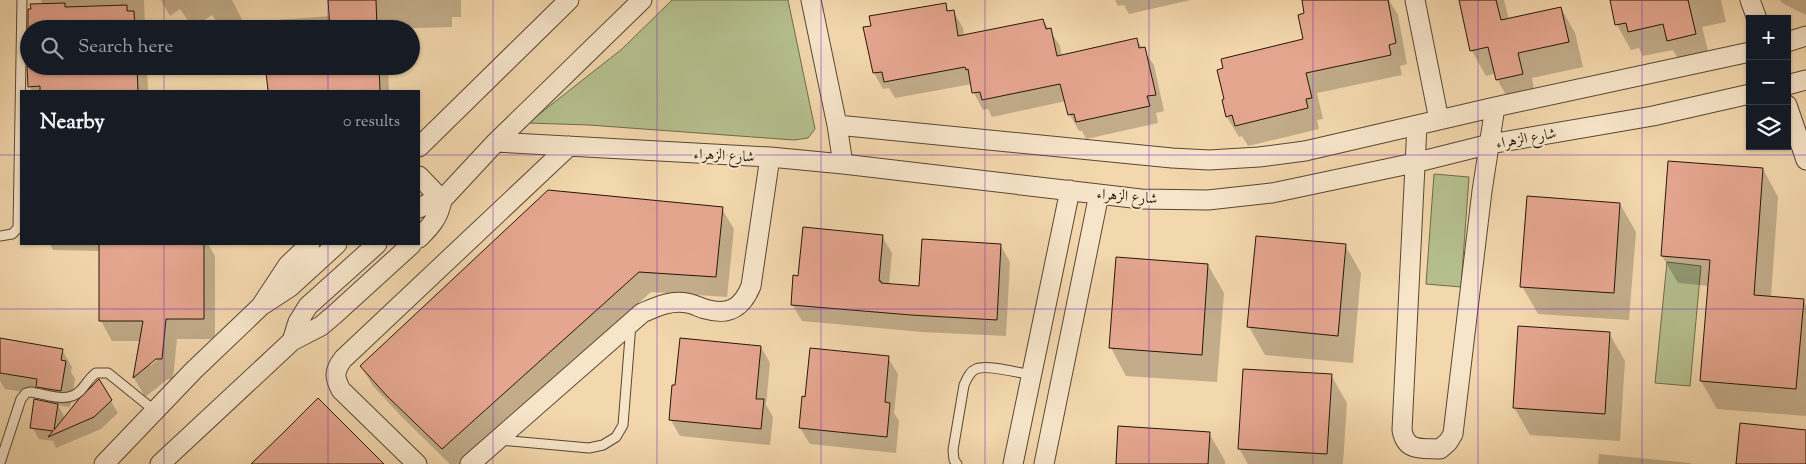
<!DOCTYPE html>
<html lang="en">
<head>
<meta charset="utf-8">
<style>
  :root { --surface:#171b24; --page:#20242c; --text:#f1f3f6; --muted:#9ea1a6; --line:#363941 }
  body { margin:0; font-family:"Sorts Mill Goudy",Amiri,serif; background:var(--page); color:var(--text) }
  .controls { position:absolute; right:15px; top:15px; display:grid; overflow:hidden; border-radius:0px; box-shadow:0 1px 4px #0004 }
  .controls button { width:45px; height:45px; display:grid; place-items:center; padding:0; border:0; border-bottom:1px solid var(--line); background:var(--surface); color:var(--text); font:25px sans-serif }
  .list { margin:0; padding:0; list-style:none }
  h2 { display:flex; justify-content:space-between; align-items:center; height:65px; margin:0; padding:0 20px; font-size:21px }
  h2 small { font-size:16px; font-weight:400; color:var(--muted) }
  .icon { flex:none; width:28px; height:28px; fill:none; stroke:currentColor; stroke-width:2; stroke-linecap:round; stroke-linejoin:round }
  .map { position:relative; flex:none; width:1806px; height:464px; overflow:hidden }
  .search { position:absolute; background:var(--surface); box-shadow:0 1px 4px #0004; left:20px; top:20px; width:400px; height:55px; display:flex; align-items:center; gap:12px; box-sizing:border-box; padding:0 18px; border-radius:28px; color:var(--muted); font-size:19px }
  .panel { position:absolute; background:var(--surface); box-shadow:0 1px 4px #0004; left:20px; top:90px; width:400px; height:155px; border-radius:0px }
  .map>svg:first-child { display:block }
  .green { fill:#b5bf8e; stroke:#6d6c4c }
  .shadow { fill:#0003; fill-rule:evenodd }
  .building { fill:#e5a68f; stroke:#251809 }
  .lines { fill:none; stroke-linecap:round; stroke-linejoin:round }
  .service-casing { stroke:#584832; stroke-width:11 }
  .minor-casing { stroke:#584832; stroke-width:21 }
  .service { stroke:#f7e5ca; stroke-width:9 }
  .minor { stroke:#f7e5ca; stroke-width:19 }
  .grid { fill:none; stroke:#7b2cbf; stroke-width:1; stroke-opacity:0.55 }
  .labels { text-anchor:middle; stroke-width:4; stroke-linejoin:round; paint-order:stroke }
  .street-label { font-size:15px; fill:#251809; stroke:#f7e5ca }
</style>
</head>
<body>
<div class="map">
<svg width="1806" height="464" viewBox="0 0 1806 464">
  <rect width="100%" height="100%" fill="#f3d7ad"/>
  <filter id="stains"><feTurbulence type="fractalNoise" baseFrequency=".004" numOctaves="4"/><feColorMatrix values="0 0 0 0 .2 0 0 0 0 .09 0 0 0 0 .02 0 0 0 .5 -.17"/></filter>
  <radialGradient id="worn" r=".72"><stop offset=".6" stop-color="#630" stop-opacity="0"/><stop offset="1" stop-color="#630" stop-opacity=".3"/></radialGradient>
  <!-- green -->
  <path class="green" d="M672,0H788L815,129L808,138L794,140L589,125L528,123L622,49Z
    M1434,174L1469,177L1461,287L1426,284Z
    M1667,262L1701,266L1690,386L1655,383Z"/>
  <!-- shadow -->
  <path class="shadow" d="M41,0H144L145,29H29L43,5Z
    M161,0H232L247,29H222L212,15L193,28L180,9L170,16Z
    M330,0H461V17H452V27L386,29H264L263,21L331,16Z
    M1115,0H1191L1129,14L1124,5L1118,6Z
    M1315,0H1389L1398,15L1407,64L1400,66L1402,75L1317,93L1323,119L1317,120L1319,129L1248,146L1242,136L1239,137L1227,117L1305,40L1306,14Z
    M1460,0H1504L1509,20L1561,8L1575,33L1583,67L1532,78L1536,99L1511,104L1497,79L1496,73L1486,76L1472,51Z
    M1611,0H1721L1726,22L1702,27L1710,59L1682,65L1673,50L1643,56L1639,48L1631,50L1617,25Z
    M1780,0H1806V15L1782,3Z
    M945,4L949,12L953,11L963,28L964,36L1043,20L1060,46L1062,56L1136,39L1154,65L1164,111L1156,113L1158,123L1086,139L1082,131H1079L1070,115L1066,101L992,117L988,109L983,110L974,93L972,84L895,98L889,88L883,89L874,73Z
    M29,66H147L148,91H32L30,86Z
    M267,66H388L389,91H269Z
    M1763,169L1778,197L1771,298L1803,300L1806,305V416L1717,409L1701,381L1709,286L1678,283L1662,256Z
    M1620,204L1636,232L1629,320L1538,314L1522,286Z
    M722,209L734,229L727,297L651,292L460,464H450L401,416L373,386L361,366Z
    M882,236L892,253L889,285L920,287L1001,246L1010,262L1006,336L922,332L802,321L792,304L799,277Z
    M50,244H208L215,256V339H177L173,379H168L145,397L134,378L141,341H112L101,321V251L53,250ZM160,355L162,356L150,366V362Z
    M1345,245L1361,273L1353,363L1265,355L1249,327Z
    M1208,265L1224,293L1217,382L1126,376L1111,348Z
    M1609,333L1625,361L1620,441L1530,435L1514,407Z
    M0,346L62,350L72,367L71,372L75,379L70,407L58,405L65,418L111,401L118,413L101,429L56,448L53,441L39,439L32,427L47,403L42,395L5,389L0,381Z
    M761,347L770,363L766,405L773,417L770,445L680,436L670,419Z
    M888,358L898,374L894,413L899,421L896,453L810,444L800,428Z
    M1331,375L1347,403L1343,464H1248L1239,448Z
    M1209,433L1225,461V464H1117Z
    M1599,454L1690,463L1691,464H1598Z"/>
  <!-- building -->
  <path class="building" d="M328,0H376L377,29H330Z
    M1302,0H1388L1396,43L1389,45L1391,55L1306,73L1312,98L1306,99L1308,108L1235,126L1232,115L1226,117L1222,100L1224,99L1217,70L1223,68L1221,59L1303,39L1298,15L1304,13Z
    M1459,0H1496L1501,20L1561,7L1569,42L1518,53L1523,74L1496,80L1488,47L1470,51Z
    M1610,0H1688L1696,34L1667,41L1663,24L1628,32L1626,23L1615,25Z
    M65,3V7L127,5V11H134L135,29H28V9H31L30,4Z
    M946,3L947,11L954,10L958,36L1043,19L1046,29L1051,28L1057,56L1137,38L1139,48L1145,47L1156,95L1147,96L1150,106L1076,122L1074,114L1068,115L1060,84L982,100L980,92L972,93L968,69L966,70L965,67L884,82L882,72L873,73L863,27L871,26L869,16Z
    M27,66H137L138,91H40V86L28,87Z
    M271,66H379L380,91H268L266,72H271Z
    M1668,161L1763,168L1754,295L1804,299L1796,389L1700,381L1710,260L1661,256Z
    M548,190L723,207L716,277L639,272L442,449L387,396L360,366Z
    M1527,196L1620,203L1614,293L1520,287Z
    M803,227L883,235L879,281H881V283L919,286L922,239L1001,244L997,320L911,315L791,305L793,275L798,276Z
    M1256,236L1346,244L1338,336L1247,327Z
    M99,244H204V319H166L162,359H156L133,378L143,321H99Z
    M1116,257L1208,264L1202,355L1109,348Z
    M1518,326L1610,332L1605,414L1513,408Z
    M0,338L63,349L61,360L66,361L61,391L36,387L37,379L0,373Z
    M680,338L761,346L756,399H764L761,429L669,420L672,385H675Z
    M810,348L889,356L885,402L890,403L887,437L799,428L802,396L805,397Z
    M1243,369L1332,374L1327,454L1238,449Z
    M99,379L112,400L94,417L48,437L53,431L30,428L34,399L58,404L54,430L78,400Z
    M318,398L384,464H251L285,431Z
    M1740,423L1806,430V464H1736Z
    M1118,426L1210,432L1208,464H1116Z"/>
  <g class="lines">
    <defs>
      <path id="service" d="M0,236L12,234L18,228L22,0
        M500,440L589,448L603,445L616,437L623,425L631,324
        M0,463L21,399L26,393L30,392C46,394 67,404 80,391C86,385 89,378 96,373H108L155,411
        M957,464L954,460L953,450L964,385C967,379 969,372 976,369C987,364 1019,373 1032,375"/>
      <path id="minor" d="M811,0L837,125L843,164
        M1415,0L1439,120
        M1750,0L1757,19
        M1787,42L1806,36
        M1787,85L1806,80
        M1787,105L1806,160
        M837,125L1172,158L1209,160L1259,157L1305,151L1495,107L1750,52
        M1417,125L1402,430C1406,452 1421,448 1440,449L1448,442L1453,434L1482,191L1495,107
        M496,142L770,157L843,164L1141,199L1208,200L1272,193L1414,163L1490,144L1653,116L1750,94
        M419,147L569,0
        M419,176L442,200
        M419,208L431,202L442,200
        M419,238C431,226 439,217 442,200L496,142L642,0
        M264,304L290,287L337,244
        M292,341L298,322L308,306L377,244
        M104,464L194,370L261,306L288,265L310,244
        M160,464L292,341L321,326L334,315L412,244
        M417,464L341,390C334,377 334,371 343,359L569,146
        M470,464L642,313C656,307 670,300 687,303C693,304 699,307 705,309C729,316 742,308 751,286L770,157
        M1013,464L1070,190
        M1044,464L1099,194"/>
    </defs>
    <!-- service casing -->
    <use href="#service" class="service-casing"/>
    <!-- minor casing -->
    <use href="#minor" class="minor-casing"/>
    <!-- service -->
    <use href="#service" class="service"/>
    <!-- minor -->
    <use href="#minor" class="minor"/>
  </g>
  <!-- grid -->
  <path class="grid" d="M164,0V29M328,0V29M493,0V464M657,0V464M821,0V464M985,0V464M1149,0V464M1313,0V464M1478,0V464M1642,0V464M164,66V91M328,66V91M0,155H21M419,155H1806M164,244V464M328,244V464M0,309H1806"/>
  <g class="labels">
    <!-- street labels -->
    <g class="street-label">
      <text transform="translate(1526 138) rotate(-10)" y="5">شارع الزهراء</text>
      <text transform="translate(724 155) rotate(3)" y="5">شارع الزهراء</text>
      <text transform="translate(1127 196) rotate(5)" y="5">شارع الزهراء</text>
    </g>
  </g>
  <rect width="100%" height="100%" filter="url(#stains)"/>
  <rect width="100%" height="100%" fill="url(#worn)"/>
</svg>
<div class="controls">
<button>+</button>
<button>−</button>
<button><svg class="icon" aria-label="layers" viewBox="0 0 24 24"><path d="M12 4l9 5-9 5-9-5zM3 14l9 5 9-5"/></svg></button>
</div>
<div class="search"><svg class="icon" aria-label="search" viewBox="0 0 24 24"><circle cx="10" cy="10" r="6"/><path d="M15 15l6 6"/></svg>Search here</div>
<section class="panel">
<h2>Nearby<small>0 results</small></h2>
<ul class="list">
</ul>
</section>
</div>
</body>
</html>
